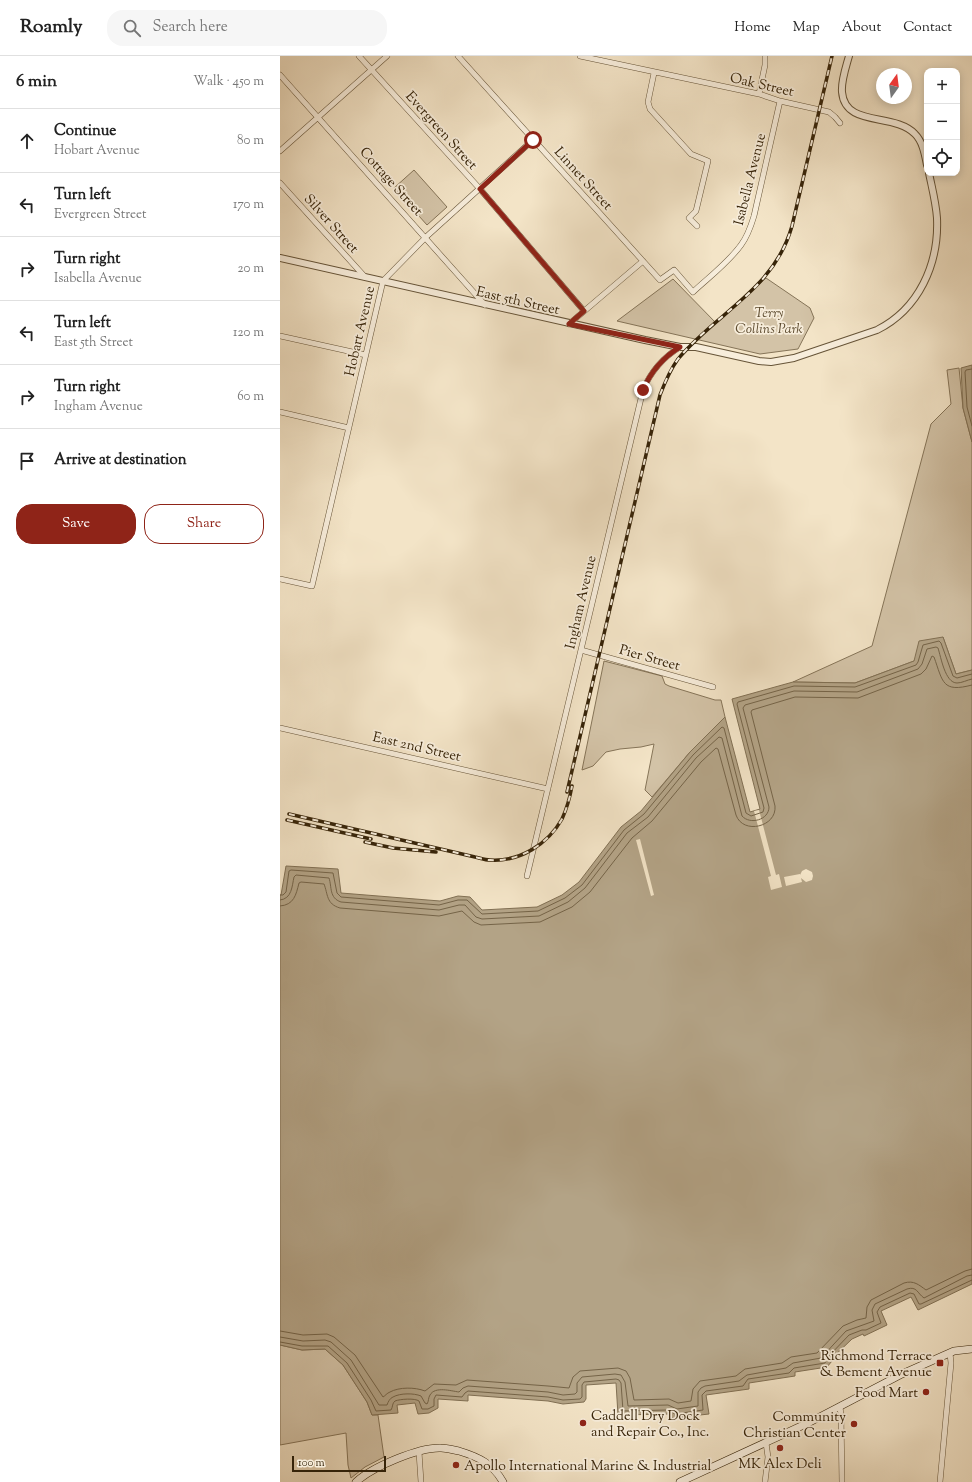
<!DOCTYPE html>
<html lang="en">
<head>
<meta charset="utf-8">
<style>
  :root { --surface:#fff; --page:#f6f6f6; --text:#222; --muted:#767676; --line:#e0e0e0; --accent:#8f2418 }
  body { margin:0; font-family:"Sorts Mill Goudy",serif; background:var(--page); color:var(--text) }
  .controls { position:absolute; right:12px; top:12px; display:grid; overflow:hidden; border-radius:8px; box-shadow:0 2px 10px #0003 }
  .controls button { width:36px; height:36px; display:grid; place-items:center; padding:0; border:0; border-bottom:1px solid var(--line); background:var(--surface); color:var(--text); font:20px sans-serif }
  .compass { position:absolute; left:596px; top:12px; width:36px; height:36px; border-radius:50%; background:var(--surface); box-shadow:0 2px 10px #0003; rotate:14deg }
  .scale { position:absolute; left:12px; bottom:10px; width:94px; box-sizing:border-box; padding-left:4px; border:2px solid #372409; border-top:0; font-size:11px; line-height:14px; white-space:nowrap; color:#372409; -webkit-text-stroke:3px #f7eddb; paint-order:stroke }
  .stop { position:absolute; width:12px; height:12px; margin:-9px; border:3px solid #8f2418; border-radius:50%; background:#fff }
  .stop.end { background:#8f2418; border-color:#fff; box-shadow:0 1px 4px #0008 }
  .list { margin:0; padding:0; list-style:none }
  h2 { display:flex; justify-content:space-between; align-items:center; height:52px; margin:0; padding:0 16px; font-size:17px }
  h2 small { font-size:13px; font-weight:400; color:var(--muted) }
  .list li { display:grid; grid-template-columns:26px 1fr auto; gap:12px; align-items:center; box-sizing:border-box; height:64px; padding:0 16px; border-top:1px solid var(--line) }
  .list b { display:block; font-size:15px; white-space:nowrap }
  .list p { margin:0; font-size:13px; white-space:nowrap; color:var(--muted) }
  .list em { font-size:13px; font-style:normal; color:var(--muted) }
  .actions { display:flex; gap:8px; padding:12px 16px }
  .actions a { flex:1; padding:9px 0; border:1px solid var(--accent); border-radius:16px; text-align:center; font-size:14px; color:var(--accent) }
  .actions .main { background:var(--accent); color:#fff }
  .icon { flex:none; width:22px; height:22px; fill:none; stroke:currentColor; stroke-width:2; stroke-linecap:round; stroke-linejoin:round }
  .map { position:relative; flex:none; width:692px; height:1426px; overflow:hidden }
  header { display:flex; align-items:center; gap:24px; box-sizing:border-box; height:56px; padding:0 20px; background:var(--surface); border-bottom:1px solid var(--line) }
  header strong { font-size:19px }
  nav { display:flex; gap:22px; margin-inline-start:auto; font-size:14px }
  .search { width:280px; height:36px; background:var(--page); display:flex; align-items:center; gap:10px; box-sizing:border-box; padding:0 14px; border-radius:16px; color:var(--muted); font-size:15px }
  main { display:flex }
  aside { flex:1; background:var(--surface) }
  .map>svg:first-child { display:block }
  .green { fill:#d3c3a7; stroke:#857458 }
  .water { fill:#b3a386; stroke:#817054 }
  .pier { fill:#f3e4c7 }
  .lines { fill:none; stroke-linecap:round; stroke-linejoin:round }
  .shore { stroke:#756448; stroke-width:1 }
  .minor-casing { stroke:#665438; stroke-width:6 }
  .tertiary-casing { stroke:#665438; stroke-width:8 }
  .secondary-casing { stroke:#372409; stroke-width:8 }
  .minor { stroke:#f7eddb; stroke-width:5 }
  .tertiary { stroke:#f7eddb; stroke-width:6 }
  .secondary { stroke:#f7eddb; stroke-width:7 }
  .rail-casing { stroke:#372409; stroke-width:3.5 }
  .rail { stroke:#f7eddb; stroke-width:2; stroke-dasharray:6; stroke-linecap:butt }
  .route { stroke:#8f2418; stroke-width:5 }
  .poi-dot { fill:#8f2418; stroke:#f7eddb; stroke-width:1.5 }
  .labels { text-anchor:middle; stroke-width:3.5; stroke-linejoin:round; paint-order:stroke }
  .street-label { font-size:14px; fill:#372409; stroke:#f7eddb }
  .park-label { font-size:14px; font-style:italic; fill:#5e4c30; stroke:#f7eddb }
  .poi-label { font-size:14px; fill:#372409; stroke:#f7eddb; text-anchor:end }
</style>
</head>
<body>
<header>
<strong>Roamly</strong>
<div class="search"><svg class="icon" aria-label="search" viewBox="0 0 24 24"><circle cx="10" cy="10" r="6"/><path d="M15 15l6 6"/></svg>Search here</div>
<nav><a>Home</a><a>Map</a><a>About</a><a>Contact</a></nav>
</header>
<main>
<aside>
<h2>6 min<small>Walk · 450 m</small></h2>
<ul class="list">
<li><svg class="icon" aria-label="ahead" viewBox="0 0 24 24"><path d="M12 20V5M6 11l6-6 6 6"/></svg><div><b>Continue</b><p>Hobart Avenue</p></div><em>80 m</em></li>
<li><svg class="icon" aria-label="left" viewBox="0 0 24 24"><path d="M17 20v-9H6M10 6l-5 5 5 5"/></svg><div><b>Turn left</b><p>Evergreen Street</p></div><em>170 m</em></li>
<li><svg class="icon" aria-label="right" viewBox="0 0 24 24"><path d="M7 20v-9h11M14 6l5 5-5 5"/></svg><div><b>Turn right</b><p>Isabella Avenue</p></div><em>20 m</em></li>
<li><svg class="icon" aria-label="left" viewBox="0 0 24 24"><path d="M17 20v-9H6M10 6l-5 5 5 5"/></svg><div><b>Turn left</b><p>East 5th Street</p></div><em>120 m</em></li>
<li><svg class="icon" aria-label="right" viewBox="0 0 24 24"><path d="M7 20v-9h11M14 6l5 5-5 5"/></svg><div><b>Turn right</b><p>Ingham Avenue</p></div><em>60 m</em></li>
<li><svg class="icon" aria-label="arrive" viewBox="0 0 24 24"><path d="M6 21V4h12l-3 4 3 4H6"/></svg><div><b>Arrive at destination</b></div></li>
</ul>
<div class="actions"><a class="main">Save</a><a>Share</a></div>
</aside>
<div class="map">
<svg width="692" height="1426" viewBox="0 0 692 1426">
  <rect width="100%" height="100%" fill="#f3e4c7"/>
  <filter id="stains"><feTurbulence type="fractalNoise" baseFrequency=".005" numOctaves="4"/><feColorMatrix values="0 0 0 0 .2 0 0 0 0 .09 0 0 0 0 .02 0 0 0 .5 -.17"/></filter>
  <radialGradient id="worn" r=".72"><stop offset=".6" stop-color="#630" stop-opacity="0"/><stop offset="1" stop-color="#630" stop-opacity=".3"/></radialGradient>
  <!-- green -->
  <path class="green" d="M134,114L167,151L147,169L114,132Z
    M486,222L530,252L534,262L518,293L480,298L337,265L393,223L436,267Z
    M679,312L683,352L692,386V614L676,618L663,581L634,605L575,627L513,626L592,590L651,368L671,348L667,314Z
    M324,605L382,620L385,628L389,630L435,644H441L445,661L410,696L372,741L365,734L374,688L361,691L340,693L326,696L313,710L302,714Z
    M0,1289L22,1294L45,1293L63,1309L87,1346L92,1359H98L104,1401L85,1411L71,1422L68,1409L66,1377L0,1389Z"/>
  <!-- water -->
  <path class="water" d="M692,309V386L683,352L681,312Z
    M663,581L676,618L692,614V1228L638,1254L631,1241L601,1255L607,1269L584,1280L583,1278L572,1283L550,1304L552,1305L547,1311L515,1316V1320L469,1327V1333L426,1339L429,1358L393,1362L388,1358L338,1359L336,1327L306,1329V1343L304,1346L283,1348L268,1345L188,1339V1345L158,1343V1352L149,1357L138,1358L135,1347L117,1349L118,1357L92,1359L87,1346L63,1309L45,1293L22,1294L0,1289V839H1L6,810L58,813L61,837L160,845L178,840L190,841L202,854L257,851L282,839L299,826L341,771L361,755L410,696L445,661L470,756L480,753L452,643L513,626L575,627L634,605L639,585Z"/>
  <!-- pier -->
  <path class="pier" d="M479,754L496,819L499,818L502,831L491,834L488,821L491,820L474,755Z
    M360,783L374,839L371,840L356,784Z
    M526,813L532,816L533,820L532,824L526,826L521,822L522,826L506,830L504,821L520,818V819L522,815Z"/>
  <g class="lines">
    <!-- shore -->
    <path class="shore" d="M692,313L686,314L685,316L687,351L692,370
      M0,839H3L6,836L9,815L11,814L53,817L57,837L61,841L159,849L178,844H187L202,858L258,855L285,842L302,829L344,774L364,758L413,699L442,671L444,672L466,757L471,760L483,756L484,752L457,648L458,646L514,630L575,631L636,609L638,606L643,589L659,585L661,587L673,620L677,622L692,618
      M0,844C12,843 12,830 14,821L16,819L49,822C52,831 49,842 61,846L159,854L179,849H185L196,861L202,863L259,860L288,846L305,832L347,777L368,761L416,702L439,681L442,682L462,760C470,769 489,764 489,751L463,652L465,649L514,635L577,636L638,613L642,608L647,593L656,591L658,592C661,601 665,627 677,627C682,627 687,624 692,623
      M0,850C14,849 16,839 19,827L21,826L44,828C48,838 46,848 60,852L159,860L182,855L194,866L201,869L260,866L292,851L310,836L352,782L372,765L421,706L436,692L438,693L456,759C463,779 497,771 495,750L471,656L472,654L515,641L578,642L641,618L646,613L652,600L654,601C663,626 662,637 692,629
      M0,1275L23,1279L47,1278L54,1281L75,1299L103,1341C105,1340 107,1337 110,1336C119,1331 135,1331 145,1335L154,1328L176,1329L187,1324L268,1330L289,1332L293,1321L300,1315L338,1312L346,1315L350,1322L354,1344L389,1343L398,1347L411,1345L413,1333L420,1325L456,1320L465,1313L502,1307L511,1301L537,1297L563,1270L577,1264L586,1262L587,1251L591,1244L624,1227C634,1224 639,1229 646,1234L685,1215L692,1213
      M0,1281L23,1285L45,1284L51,1286L71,1304L99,1349H107C108,1346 110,1342 113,1341C120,1337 134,1337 141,1340L145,1347L147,1348C149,1345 148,1342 150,1339C155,1330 171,1335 179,1336L183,1332L188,1330L268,1336L283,1339L295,1338L297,1336V1327L302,1321L335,1318L341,1319L345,1326L348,1350L388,1349L397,1353L418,1350V1336L421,1332L425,1330L459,1325L467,1319L506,1312L513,1307L541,1302L566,1275L594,1265L592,1254L595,1248L627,1233C637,1230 637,1237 644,1242L687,1220L692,1219
      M0,1286L22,1290H48L67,1307L91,1344L96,1355L111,1354C113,1351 112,1347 115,1345C120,1343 135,1342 139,1345L142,1353H148L154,1350V1343L156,1339L182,1341L185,1337L188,1335L268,1341L283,1344L300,1343L302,1341V1329L304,1326L336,1323L339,1324L341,1327L343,1355L388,1354L395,1358L423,1354L422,1339L426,1335L463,1330L468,1323L509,1317L514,1312L545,1307L548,1301L569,1279L582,1274H586L601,1267L597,1256L600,1251L630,1237L634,1238L639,1248H641L692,1224"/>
    <defs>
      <path id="minor" d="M79,0L200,133L304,255
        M178,0L380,224L394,214L413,236C429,221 448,207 461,189C467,181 471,170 474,160L500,45
        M300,0L479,38L500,45L549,56L555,61L560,67
        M374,17L368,46L370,53L411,98L428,105L416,155L409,162L417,170
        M0,19L205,249
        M479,38L485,9V0
        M0,95L107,0
        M0,127L85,221
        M289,268L363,205
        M0,280L86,299
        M0,356L69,372
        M0,523L32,530L103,225L146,181L253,84
        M301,594L433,631
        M0,672L268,733
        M247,820L363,334C371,315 382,302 400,291
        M560,1350L561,1360L562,1426
        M139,1396L141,1426
        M485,1426L488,1401L486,1387
        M660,1426L671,1307L670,1297"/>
      <path id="tertiary" d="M569,0C566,11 561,25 562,36C565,72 614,56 635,78C643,86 645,99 647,109
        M0,202L365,284L400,291H416L479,305L491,306L514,302L597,274C639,253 659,208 657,162C656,147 652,132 649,117"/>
      <path id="secondary" d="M76,1426C92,1411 139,1391 161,1392C167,1392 173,1394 179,1395C199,1401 213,1408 223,1426
        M400,1426L530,1366L622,1318L674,1295L692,1293"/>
    </defs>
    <!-- minor casing -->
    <use href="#minor" class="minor-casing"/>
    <!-- tertiary casing -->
    <use href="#tertiary" class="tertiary-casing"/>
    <!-- secondary casing -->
    <use href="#secondary" class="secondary-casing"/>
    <!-- minor -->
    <use href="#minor" class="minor"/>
    <!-- tertiary -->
    <use href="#tertiary" class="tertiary"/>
    <!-- secondary -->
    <use href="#secondary" class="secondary"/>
    <defs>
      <path id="rail" d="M287,736L380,339C385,326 390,314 398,303C437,256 494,234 512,170L552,0
        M9,758L195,801C200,802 205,804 210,804C240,806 268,788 282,763C287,752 290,741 292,730
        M7,764L91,783
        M85,786L113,792L156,796"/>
    </defs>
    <!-- rail casing -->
    <use href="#rail" class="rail-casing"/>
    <!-- rail -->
    <use href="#rail" class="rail"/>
  </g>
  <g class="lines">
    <!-- route -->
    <path class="route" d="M253,84L200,133L304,255L289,268L400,291C382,302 371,315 363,334"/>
  </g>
  <!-- markers -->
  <g class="poi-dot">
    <rect x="656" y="1303" width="8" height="8" rx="2"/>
    <circle cx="646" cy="1336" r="4"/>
    <circle cx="303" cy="1367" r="4"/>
    <circle cx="574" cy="1368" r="4"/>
    <circle cx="500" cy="1392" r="4"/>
    <circle cx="176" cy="1409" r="4"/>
  </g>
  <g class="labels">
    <!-- street labels -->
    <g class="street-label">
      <text transform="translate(482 28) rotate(13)" y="5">Oak Street</text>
      <text transform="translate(162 74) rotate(48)" y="5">Evergreen Street</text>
      <text transform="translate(304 122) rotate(48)" y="5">Linnet Street</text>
      <text transform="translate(469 123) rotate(-76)" y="5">Isabella Avenue</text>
      <text transform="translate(112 125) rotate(48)" y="5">Cottage Street</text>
      <text transform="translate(52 167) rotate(48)" y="5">Silver Street</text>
      <text transform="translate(238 244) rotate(13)" y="5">East 5th Street</text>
      <text transform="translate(79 275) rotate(-77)" y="5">Hobart Avenue</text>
      <text transform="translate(300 546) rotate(-77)" y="5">Ingham Avenue</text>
      <text transform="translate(370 601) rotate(16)" y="5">Pier Street</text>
      <text transform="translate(137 690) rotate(13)" y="5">East 2nd Street</text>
    </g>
    <!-- park labels -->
    <g class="park-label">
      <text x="489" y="261">Terry<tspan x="489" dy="16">Collins Park</tspan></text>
    </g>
    <!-- poi labels -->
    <g class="poi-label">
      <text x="652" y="1304">Richmond Terrace<tspan x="652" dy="16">&amp; Bement Avenue</tspan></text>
      <text x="638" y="1341">Food Mart</text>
      <text x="311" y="1364" text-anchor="start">Caddell Dry Dock<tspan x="311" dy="16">and Repair Co., Inc.</tspan></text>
      <text x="566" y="1365">Community<tspan x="566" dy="16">Christian Center</tspan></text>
      <text x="500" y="1412" text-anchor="middle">MK Alex Deli</text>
      <text x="184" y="1414" text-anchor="start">Apollo International Marine &amp; Industrial</text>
    </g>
  </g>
  <rect width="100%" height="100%" filter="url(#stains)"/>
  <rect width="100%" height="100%" fill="url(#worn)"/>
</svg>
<div class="controls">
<button>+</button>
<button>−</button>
<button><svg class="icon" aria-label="locate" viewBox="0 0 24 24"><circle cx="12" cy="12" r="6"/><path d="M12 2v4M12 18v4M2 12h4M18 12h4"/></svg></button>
</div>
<svg class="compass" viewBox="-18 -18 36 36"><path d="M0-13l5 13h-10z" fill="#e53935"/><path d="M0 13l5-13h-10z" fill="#767676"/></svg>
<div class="scale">100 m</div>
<div class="stop" style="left:253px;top:84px"></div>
<div class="stop end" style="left:363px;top:334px"></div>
</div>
</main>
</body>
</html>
